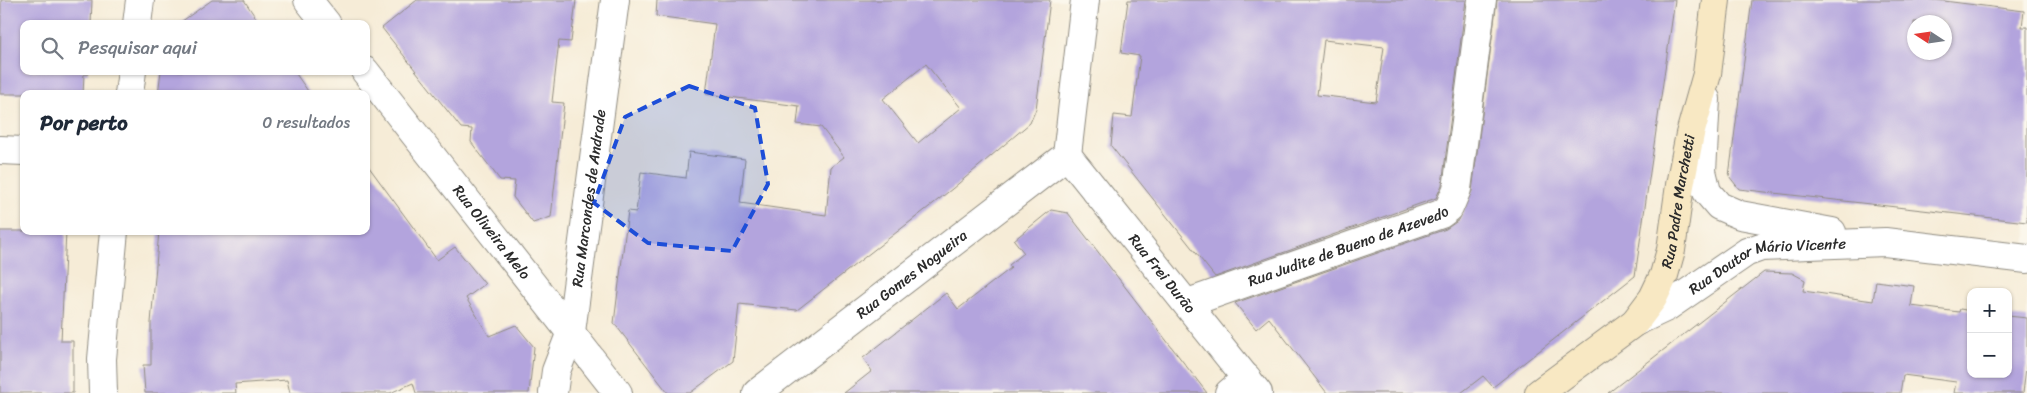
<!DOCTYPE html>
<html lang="pt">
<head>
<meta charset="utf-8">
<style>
  :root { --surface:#fff; --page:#f2f2f3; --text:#1f2937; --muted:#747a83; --line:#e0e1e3 }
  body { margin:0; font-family:Sriracha,sans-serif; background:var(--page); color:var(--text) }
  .controls { position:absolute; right:15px; bottom:15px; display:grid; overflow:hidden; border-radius:10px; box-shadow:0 1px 4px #0004 }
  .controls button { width:45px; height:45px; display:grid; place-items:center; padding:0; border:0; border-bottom:1px solid var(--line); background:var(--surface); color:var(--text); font:25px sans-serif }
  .compass { position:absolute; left:1907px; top:15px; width:45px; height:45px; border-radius:50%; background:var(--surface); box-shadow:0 1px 4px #0004; rotate:282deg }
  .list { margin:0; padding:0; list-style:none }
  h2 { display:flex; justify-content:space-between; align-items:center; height:65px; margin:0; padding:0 20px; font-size:21px }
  h2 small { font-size:16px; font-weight:400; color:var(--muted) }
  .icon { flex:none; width:28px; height:28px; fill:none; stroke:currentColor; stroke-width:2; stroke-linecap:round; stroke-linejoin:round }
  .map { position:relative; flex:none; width:2027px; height:393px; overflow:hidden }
  .search { position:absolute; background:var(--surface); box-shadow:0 1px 4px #0004; left:20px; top:20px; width:350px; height:55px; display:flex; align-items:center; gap:12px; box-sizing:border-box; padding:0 18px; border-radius:10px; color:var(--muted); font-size:19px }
  .panel { position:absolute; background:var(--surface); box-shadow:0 1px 4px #0004; left:20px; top:90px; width:350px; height:145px; border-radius:10px }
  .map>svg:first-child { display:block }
  .building { fill:#b3a4dd; fill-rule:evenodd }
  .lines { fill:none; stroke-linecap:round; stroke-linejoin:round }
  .street-casing { stroke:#908c81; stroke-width:30 }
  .secondary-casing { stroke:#908c81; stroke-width:30 }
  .street { stroke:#fff; stroke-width:28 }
  .secondary { stroke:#f8e8c3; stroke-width:28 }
  .marked { fill:#1d4ed8; fill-opacity:0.2; stroke:#1d4ed8; stroke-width:4; stroke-dasharray:10 6; stroke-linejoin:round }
  .labels { text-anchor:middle; stroke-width:4.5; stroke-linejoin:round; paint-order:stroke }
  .street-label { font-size:15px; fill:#2b2b2b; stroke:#fbf7ec }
</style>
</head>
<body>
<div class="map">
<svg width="2027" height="393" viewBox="0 0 2027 393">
  <rect width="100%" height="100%" fill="#fbf7ec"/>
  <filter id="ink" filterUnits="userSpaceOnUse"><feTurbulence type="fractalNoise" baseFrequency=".02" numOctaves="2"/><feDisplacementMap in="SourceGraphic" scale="10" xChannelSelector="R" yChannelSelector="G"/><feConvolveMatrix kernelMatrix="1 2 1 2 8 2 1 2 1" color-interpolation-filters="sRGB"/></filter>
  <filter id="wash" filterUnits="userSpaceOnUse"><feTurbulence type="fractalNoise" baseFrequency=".0096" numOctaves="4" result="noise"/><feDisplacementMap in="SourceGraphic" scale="20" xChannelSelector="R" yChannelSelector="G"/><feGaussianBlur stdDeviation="1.12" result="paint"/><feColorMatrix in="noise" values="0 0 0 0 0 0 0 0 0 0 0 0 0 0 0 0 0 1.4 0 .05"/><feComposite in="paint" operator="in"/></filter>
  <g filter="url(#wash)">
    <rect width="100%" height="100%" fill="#f6ecd7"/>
    <g id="blocks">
      <!-- building -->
      <path class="building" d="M1,0H92L91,24H24V71H88V74H84L83,94H0Z
        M212,0H244L260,24H178Z
        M417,0H576L571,42L559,41L552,102L564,103L551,217L533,223L513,197L515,181L500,180L471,142L472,129L461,128L382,28Z
        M657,0H1050L1036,109L1030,123L952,189L797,310L739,304L733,361L690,393H668L614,323L628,211L636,212L641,172L686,178L689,152L745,159L740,203L826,215L831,167L844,157L821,127L797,124L799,106L706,94L715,24L656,16ZM926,64L961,108L918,143L883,99Z
        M1128,0H1466L1442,185L1436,198L1215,277L1111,146L1114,115L1132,117L1140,56L1121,53ZM1324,40L1384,47L1376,102L1317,95Z
        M1497,0H1675L1635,276L1493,387L1483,376L1461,393H1327L1269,318L1256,329L1235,303L1446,229L1459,220L1472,191Z
        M1752,0H1936L2024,11L2022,27H2027V222L1739,189L1729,176ZM1914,22H1944V52H1914Z
        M161,71H294L310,94H158Z
        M366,163L437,260L455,247L485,284L466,298L489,336L516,325L534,347L529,393H416L413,383L390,393H290L287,380L235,384L236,393H145L143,365H151V323L159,231H366Z
        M1051,210L1068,213L1207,393H844L872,371L863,358L946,293L958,309L1011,268L1009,265L1024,253L1014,240Z
        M0,231H66L61,341H73V393H0Z
        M1764,272L1792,273L1805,280L1803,291L1873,301L1876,281L1914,286L1911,306L1959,312L1960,309L1971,311V374H2008V316L2027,318V359L2023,393H1954L1956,382L1903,375L1900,393H1608Z"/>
    </g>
  </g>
  <g filter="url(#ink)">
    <use href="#blocks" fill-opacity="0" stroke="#908c81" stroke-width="1"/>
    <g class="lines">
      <defs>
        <g id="street">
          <path d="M308,0L327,24"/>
          <path d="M137,24L140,0"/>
          <path id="s1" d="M365,71L618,393"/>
          <path d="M129,94L132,71"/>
          <path d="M1706,99L1702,171L1707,192L1719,206L1740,215L1832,232"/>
          <path d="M0,150L24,151"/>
          <path id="s2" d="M1067,155L1258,393"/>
          <path d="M1067,155L1085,0"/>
          <path id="s3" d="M1188,303L1441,214L1449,208L1457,189L1482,0"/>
          <path id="s4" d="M1635,322L1667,307L1747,252L1761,247L1885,242L2027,259"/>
          <path d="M103,393L102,359L114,231"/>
          <path id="s5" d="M553,393L556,371L571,332L615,0"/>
          <path id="s6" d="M757,393L1067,155"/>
          <path d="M1229,393L1247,378"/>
        </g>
        <g id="secondary">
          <path id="s7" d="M1539,393L1635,322L1653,298L1664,275L1671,250L1680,185L1690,134L1707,74L1716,0"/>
        </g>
      </defs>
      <!-- street casing -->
      <use href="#street" class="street-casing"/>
      <!-- secondary casing -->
      <use href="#secondary" class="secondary-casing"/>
      <!-- street -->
      <use href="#street" class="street"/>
      <!-- secondary -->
      <use href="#secondary" class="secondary"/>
    </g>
  </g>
  <!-- marked area -->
  <path class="marked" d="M689,86L755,108L768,184L732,251L648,243L594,203L625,117Z"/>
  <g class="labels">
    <!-- street labels -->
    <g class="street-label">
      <text dy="5" stroke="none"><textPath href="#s5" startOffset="199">Rua Marcondes de Andrade</textPath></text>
      <text dy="5" stroke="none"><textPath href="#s7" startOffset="250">Rua Padre Marchetti</textPath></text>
      <text dy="5" stroke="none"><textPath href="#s1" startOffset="205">Rua Oliveira Melo</textPath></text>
      <text dy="5" stroke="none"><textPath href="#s3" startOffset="170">Rua Judite de Bueno de Azevedo</textPath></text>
      <text dy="5" stroke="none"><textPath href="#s4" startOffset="148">Rua Doutor Mário Vicente</textPath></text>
      <text dy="5" stroke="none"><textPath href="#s6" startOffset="195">Rua Gomes Nogueira</textPath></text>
      <text dy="5" stroke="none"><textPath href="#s2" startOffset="152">Rua Frei Durão</textPath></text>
    </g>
  </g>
</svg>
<div class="controls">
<button>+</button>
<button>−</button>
</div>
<svg class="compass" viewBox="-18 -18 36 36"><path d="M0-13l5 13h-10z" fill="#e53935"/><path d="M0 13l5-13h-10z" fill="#747a83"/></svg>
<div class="search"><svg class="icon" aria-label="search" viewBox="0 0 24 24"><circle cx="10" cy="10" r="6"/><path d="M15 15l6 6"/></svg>Pesquisar aqui</div>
<section class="panel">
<h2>Por perto<small>0 resultados</small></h2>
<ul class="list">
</ul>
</section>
</div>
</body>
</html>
